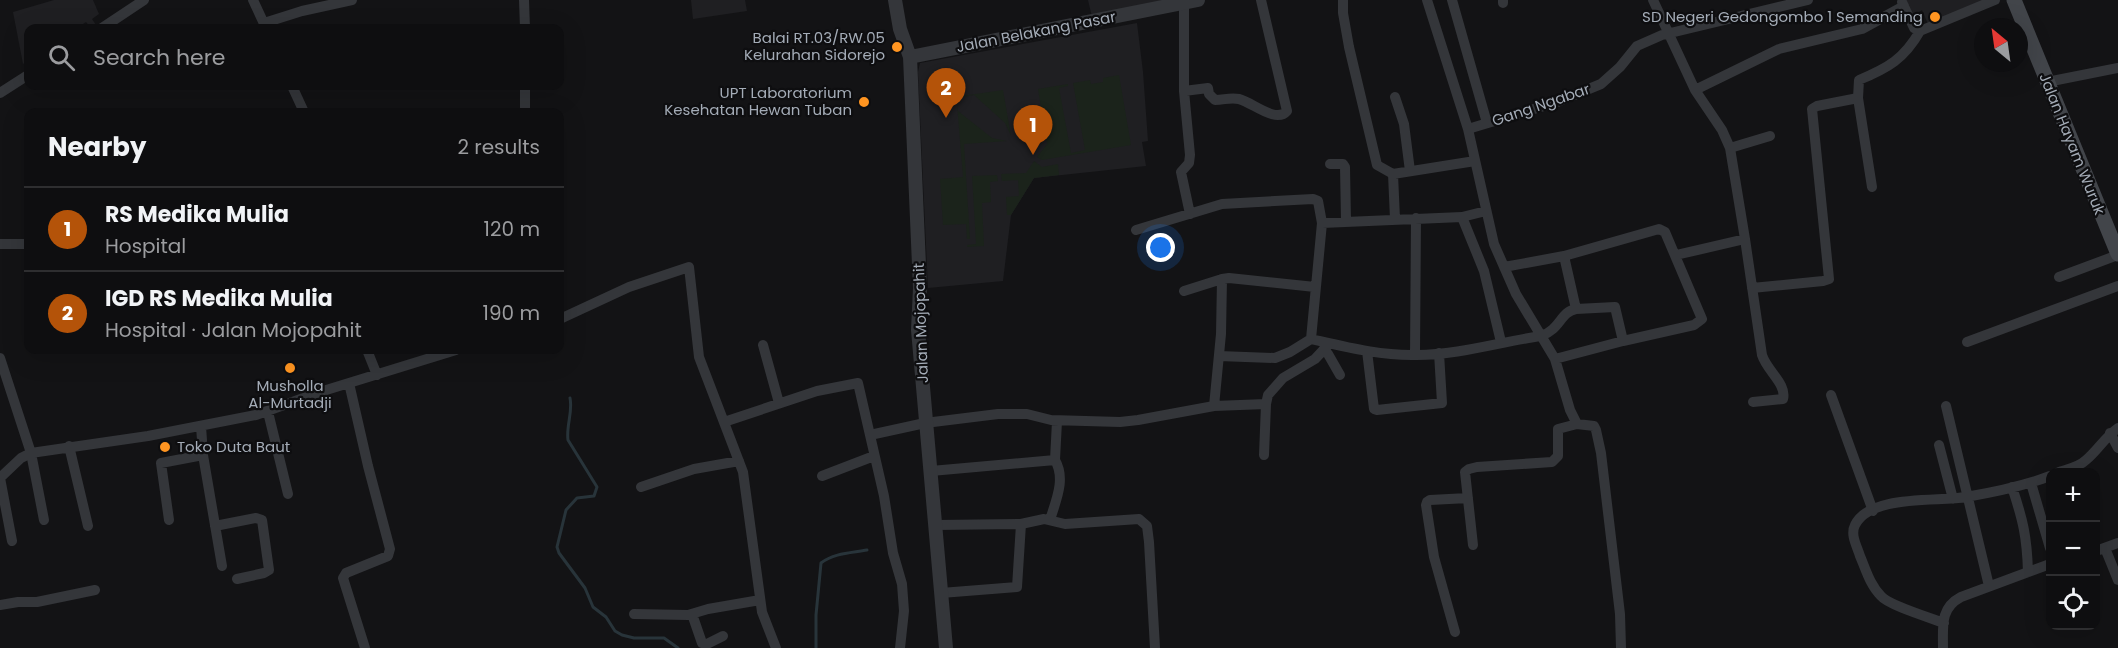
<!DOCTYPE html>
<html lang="en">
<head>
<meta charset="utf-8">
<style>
  :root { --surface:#0e0e10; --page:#171719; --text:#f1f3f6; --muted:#9b9c9f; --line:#2e2e30; --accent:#b45309 }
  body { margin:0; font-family:Poppins,sans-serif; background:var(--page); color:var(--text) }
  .controls { position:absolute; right:18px; bottom:18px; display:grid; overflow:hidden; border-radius:12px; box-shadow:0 6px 24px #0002 }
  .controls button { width:54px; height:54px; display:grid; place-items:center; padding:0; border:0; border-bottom:2px solid var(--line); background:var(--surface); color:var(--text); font:30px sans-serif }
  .compass { position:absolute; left:1974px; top:18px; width:54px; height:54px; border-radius:50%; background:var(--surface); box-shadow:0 6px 24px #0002; rotate:331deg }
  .you { position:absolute; left:1161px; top:248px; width:21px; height:21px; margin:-15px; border:4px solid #fff; border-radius:50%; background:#1a73e8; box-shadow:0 0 0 9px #1a73e833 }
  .badge { display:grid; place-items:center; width:39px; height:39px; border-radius:50%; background:var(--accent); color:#fff; font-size:20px; font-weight:700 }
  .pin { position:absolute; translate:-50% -50px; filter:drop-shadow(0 2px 3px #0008) }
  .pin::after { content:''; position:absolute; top:32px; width:21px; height:18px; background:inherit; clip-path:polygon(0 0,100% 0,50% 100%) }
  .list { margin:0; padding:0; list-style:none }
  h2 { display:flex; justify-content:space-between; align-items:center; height:78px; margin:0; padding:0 24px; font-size:26px }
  h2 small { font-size:20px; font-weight:400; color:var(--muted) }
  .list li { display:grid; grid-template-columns:39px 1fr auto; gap:18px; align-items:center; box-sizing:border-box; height:84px; padding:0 24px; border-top:2px solid var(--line) }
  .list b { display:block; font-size:22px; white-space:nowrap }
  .list p { margin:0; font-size:20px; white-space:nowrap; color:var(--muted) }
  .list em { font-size:20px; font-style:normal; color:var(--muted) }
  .icon { flex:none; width:33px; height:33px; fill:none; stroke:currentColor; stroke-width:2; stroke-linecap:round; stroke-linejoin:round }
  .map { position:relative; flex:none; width:2118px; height:648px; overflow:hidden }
  .search { position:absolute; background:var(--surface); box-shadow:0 6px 24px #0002; left:24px; top:24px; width:540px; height:66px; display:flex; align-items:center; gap:15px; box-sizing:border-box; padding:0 21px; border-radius:12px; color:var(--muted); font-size:22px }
  .panel { position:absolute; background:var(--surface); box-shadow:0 6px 24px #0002; left:24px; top:108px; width:540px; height:246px; border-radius:12px }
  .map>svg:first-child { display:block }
  .built { fill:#1f1f22 }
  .green { fill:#1b231b }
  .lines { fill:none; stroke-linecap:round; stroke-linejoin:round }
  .stream { stroke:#28343a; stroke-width:3 }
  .minor { stroke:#34363a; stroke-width:10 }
  .tertiary { stroke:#34363a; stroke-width:14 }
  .secondary { stroke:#42454a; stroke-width:15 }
  .poi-dot { fill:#ff9521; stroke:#0e0e10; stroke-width:2 }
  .labels { text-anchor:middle; stroke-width:4.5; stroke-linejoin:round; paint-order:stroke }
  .poi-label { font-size:15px; fill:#a4acb7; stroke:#0e0e10; text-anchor:end }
  .street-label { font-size:15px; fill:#a4acb7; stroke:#0e0e10 }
</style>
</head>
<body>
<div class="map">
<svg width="2118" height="648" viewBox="0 0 2118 648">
  <rect width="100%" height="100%" fill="#131315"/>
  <!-- built -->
  <path class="built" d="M54,0H93L99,14L92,19L98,28H91L86,22L77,28H28V60L23,64L13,12Z
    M691,0H745L747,11L693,19Z
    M1088,0H1171L1092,17Z
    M1904,0H1988L1928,24L1922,10L1919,12L1921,18L1914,21Z
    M1137,23L1143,72L1148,141L1142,142L1146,166L1034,178L1011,215L1003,281L928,288L918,72L920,63Z"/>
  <!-- green -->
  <path class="green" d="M1119,75L1131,145L1042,160L1037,157L1047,144L1038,89L1068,84V86L1059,88L1071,153L1085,150L1073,83L1090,80L1091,84L1103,82V78Z
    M1003,90L1011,136L1005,123L974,95L963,97L957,104L958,111L992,138L1007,141L964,144L970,239H967L966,224L943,225L940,179L963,177L957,104L962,96Z
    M1034,161L1042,167L1058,164L1059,175L1034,178L1011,215H1007L1006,197L1019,196L1018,180L1002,181L1001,174L1026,173Z
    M997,175L998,181L990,182L991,202L982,203L984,246L967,247V245L976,244L972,176Z"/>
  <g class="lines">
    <!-- stream -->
    <path class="stream" d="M570,398C573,412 566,426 568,440L597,487L594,496L577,498L566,510L557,547L559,553L585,588L593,607L606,617L615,631L622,635L634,638H664L678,648
      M816,648V615L821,563C834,553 851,553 867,550"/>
    <!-- minor -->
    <path class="minor" d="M253,0L266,28
      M524,0L525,28
      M1343,0V13L1349,47L1377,165L1393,174L1395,219
      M1427,0L1468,129L1494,244L1516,294L1555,359L1570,410L1577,424L1594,426L1596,430L1601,453L1620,614L1621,648
      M1452,0L1487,123
      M1503,0V3
      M1653,0L1695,90L1779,49L1862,29L1904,6
      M1902,2L1914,28L1920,31L1995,0
      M1184,3V91L1190,155L1189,163L1181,172L1190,214
      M264,23L302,11L352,0
      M102,28L144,0
      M2047,82L2118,68
      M292,86L304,112
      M525,86V112
      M1695,90L1722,130L1730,148L1745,239
      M1184,91L1208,88L1209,94L1215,100C1224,100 1230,97 1239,99C1252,102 1276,124 1287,111L1261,0
      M0,93L28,75
      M1395,97L1404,124L1410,171
      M1858,98L1872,187
      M1468,129L1557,102L1601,84L1620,67L1637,46L1662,35L1808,0
      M1730,148L1770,136
      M1330,164H1343L1345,167L1346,221
      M1393,174L1475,161
      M1486,211L1462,217L1322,223L1311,339C1346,347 1381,356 1417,355C1458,355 1500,342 1541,336C1561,329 1560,312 1576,309
      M1462,217L1484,271L1501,342
      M1136,230L1222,204L1313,199L1318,201L1322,223
      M0,244H28
      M1676,255L1745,239L1762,355C1767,371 1787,384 1783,399L1753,402
      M1564,256L1659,229L1665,232L1702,319L1694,325L1623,341
      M1504,267L1564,256L1576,309L1615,307L1623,341L1555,359
      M2059,277L2118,255
      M1752,288L1823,281L1829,279L1812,109L1817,106L1858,98L1859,80C1888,68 1904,59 1920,31
      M1184,291L1222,279
      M560,319L629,287L689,267L699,357L743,472L762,612L776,648
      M1967,342L2118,286
      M763,345L779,403
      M367,350L377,375
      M1323,350L1328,354L1340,375
      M1367,351L1374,409L1377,410L1442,403L1439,353
      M1415,355L1416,218
      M1219,356L1275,358L1290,352L1311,339
      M0,358L31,453L44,520
      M349,383L368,466L390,549L388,556L346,573L343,578L365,648
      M1831,395L1873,511
      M1214,406L1221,334L1222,279L1229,278L1315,287
      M1946,406L1989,586
      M268,412L288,494
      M724,422L817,391L858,383L884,496L893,553L902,584L904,611L900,648
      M201,426L203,455L222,566
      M2110,433L2118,448
      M870,435L925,423L998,414H1027L1051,420L1120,422L1138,420L1214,406L1266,404
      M1939,445L1953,499
      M69,446L88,526
      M1264,455L1266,404L1268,395L1283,378L1315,359L1329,344
      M931,471L1055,460L1057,421
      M2059,472C2068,469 2079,467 2086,460C2098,450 2105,437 2118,428
      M822,476L874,456
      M0,478L21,458L31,453L148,436L256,415L323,391L456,350
      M0,478L12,541
      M2031,483L2050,548
      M641,487L694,469L739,461
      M2012,487C2023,520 2027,537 2028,572
      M169,520L161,463L203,455
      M1050,520C1056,500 1066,479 1055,460
      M936,525L1021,524L1044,519L1065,524L1139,519L1147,526L1149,542L1155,648
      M215,526L256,518L262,520L269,570L264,573L237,579
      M1473,545L1465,472L1469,469L1477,467L1552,462L1558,456V429L1577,424
      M2105,548L2118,580
      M2096,551L2118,543
      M941,593L1017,587L1021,524
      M0,605L18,602H37L95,590
      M634,614L688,615L708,609L760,600
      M692,614L702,643L707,644L723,636
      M1944,623C1931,618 1888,605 1881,596C1870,585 1866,570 1860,556C1857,546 1850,535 1855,525C1870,494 1938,502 1966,497C1995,492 2024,486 2050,476
      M1455,632L1434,557L1426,505L1427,502L1430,500L1468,498
      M1943,648C1943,626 1940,608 1961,597L2050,564"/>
    <!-- tertiary -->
    <path class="tertiary" d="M895,0L900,29L910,57L920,288L918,330L946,648
      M910,57L1198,0"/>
    <!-- secondary -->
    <path class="secondary" d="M2014,0L2118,254"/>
  </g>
  <!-- markers -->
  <g class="poi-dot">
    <circle cx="1935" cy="17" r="6"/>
    <circle cx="897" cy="47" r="6"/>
    <circle cx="864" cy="102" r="6"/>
    <circle cx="290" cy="368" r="6"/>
    <circle cx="165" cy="447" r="6"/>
  </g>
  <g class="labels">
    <!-- poi labels -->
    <g class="poi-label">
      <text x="1923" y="22">SD Negeri Gedongombo 1 Semanding</text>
      <text x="885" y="43">Balai RT.03/RW.05<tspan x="885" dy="17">Kelurahan Sidorejo</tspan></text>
      <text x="852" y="98">UPT Laboratorium<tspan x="852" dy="17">Kesehatan Hewan Tuban</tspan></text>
      <text x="290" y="391" text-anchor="middle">Musholla<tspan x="290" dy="17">Al-Murtadji</tspan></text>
      <text x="177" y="452" text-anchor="start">Toko Duta Baut</text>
    </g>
    <!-- street labels -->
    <g class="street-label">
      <text transform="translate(1036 32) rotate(-11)" y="5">Jalan Belakang Pasar</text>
      <text transform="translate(1541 105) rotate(-19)" y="5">Gang Ngabar</text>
      <text transform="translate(2072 144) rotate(68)" y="5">Jalan Hayam Wuruk</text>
      <text transform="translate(921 323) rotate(-92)" y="5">Jalan Mojopahit</text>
    </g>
  </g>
</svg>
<div class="controls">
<button>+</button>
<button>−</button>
<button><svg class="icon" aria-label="locate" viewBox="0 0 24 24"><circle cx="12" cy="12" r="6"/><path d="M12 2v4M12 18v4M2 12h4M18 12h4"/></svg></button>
</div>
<svg class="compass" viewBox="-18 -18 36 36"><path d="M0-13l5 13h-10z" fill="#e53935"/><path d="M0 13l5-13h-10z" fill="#9b9c9f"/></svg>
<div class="you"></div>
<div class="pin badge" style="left:1033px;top:155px">1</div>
<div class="pin badge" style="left:946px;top:118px">2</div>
<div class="search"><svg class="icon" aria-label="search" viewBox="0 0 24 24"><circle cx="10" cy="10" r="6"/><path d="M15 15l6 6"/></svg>Search here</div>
<section class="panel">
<h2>Nearby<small>2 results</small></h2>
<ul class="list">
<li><span class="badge">1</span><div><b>RS Medika Mulia</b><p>Hospital</p></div><em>120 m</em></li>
<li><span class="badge">2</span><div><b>IGD RS Medika Mulia</b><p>Hospital · Jalan Mojopahit</p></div><em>190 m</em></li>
</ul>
</section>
</div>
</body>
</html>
